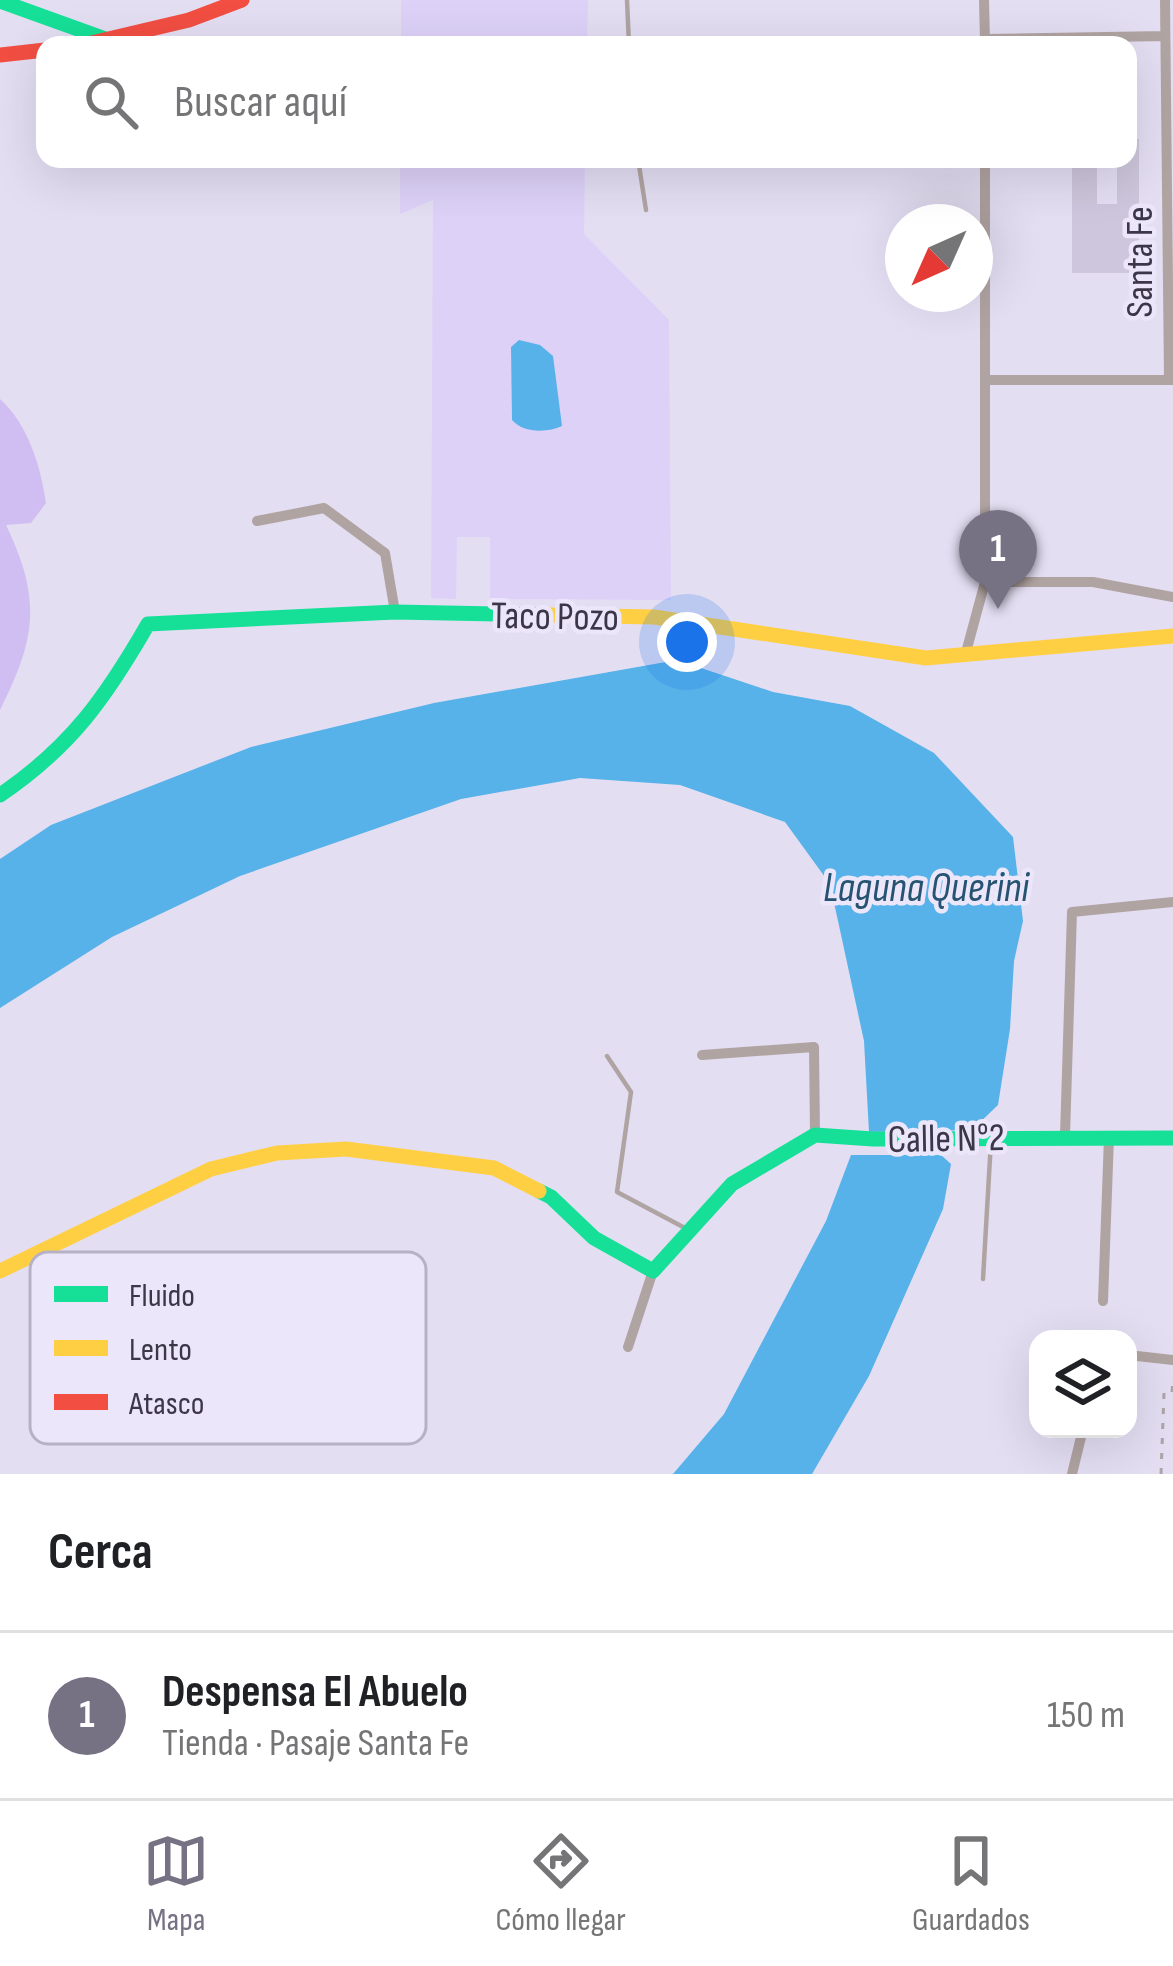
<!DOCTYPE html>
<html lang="es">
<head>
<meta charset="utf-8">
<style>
  :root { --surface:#fff; --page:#f2f2f2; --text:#202124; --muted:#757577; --line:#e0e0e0; --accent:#777184 }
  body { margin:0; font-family:"Sofia Sans Condensed",sans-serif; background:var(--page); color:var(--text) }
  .controls { position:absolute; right:36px; bottom:36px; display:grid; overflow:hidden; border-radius:24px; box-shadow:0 12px 48px #0002 }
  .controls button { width:108px; height:108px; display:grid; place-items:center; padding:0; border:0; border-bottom:3px solid var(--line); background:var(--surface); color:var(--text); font:60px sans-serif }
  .compass { position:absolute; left:885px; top:204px; width:108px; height:108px; border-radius:50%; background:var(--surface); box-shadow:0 12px 48px #0002; rotate:225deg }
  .you { position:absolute; left:687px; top:642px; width:42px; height:42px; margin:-30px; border:9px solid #fff; border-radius:50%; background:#1a73e8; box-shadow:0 0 0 18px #1a73e833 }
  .badge { display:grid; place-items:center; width:78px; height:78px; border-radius:50%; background:var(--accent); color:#fff; font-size:39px; font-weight:700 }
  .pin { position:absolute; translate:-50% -99px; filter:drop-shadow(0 3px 6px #0008) }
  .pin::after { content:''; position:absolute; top:63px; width:42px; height:36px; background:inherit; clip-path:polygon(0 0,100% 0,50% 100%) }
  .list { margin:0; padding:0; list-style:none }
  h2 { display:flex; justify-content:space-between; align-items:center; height:156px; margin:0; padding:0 48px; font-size:51px }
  h2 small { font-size:39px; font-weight:400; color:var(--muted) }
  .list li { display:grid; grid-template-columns:78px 1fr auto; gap:36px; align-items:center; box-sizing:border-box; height:168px; padding:0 48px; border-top:3px solid var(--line) }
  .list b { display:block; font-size:45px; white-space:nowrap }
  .list p { margin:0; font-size:39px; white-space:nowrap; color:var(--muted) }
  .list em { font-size:39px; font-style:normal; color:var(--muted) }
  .icon { flex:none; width:66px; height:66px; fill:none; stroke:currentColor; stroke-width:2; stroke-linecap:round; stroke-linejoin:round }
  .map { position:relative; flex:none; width:1173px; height:1474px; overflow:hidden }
  .search { position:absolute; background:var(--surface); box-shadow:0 12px 48px #0002; left:36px; right:36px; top:36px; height:132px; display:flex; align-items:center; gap:30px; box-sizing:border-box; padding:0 42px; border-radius:24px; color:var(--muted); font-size:45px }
  .sheet { height:324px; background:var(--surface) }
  nav { display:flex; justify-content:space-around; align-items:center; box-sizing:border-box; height:168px; border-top:3px solid var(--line); background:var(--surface); font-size:33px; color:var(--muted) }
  nav a { display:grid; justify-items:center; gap:6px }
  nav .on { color:var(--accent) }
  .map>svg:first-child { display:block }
  .built { fill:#ddd1f8 }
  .green { fill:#d0bef2 }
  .water { fill:#56b2e8 }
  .building { fill:#cdc6dc }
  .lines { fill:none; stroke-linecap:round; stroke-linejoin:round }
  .path { stroke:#ada4a8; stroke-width:3; stroke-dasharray:6 9; stroke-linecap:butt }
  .lane { stroke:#b0a4a2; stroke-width:4.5 }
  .street { stroke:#b0a4a2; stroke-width:10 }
  .fast { stroke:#16e098; stroke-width:15 }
  .slow { stroke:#ffcf43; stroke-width:15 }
  .jam { stroke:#f24e42; stroke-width:15 }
  .labels { text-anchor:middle; stroke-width:9; stroke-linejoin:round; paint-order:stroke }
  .street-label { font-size:39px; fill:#3c3649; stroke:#ece6fa }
  .water-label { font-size:42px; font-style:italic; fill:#255371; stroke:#ece6fa }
  .key { fill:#ece6fa; stroke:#b7b1c5; stroke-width:3 }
  .key-label { font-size:33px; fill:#3c3649 }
</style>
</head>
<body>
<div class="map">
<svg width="1173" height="1474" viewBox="0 0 1173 1474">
  <rect width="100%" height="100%" fill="#e4def3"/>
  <!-- built -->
  <path class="built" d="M401,0H588L587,45H401Z
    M400,159H585L584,234L669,320L671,600L490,599V537H457L456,599L431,598L433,200L400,214Z"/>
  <!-- green -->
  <path class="green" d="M0,399C28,424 41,467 46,503L31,523L6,525C42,600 36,638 0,710Z"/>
  <!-- water -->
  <path class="water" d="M519,340L540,345L553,356L562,426C547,433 523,433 512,420L511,347Z
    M677,660L773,692L850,706L934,753L1013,837L1023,921L1014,961L1010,1029L998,1105L972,1130L869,1132L864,1041L830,884L785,822L680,785L580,778L461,799L240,876L112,937L0,1008V859L51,825L251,747L434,703Z
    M851,1155H941L951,1164L943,1209L869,1376L812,1474H673L724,1414L826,1221Z"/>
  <!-- building -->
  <path class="building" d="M1128,139H1139V273H1072V159H1097V204H1117V159H1128Z"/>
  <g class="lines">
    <!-- path -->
    <path class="path" d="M1161,1474L1164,1393H1172L1173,1377"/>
    <!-- lane -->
    <path class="lane" d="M627,0L629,45
      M638,159L646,210
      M607,1056L631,1092L617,1192L685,1228
      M983,1279L991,1141"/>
    <!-- street -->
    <path class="street" d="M984,0L985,42
      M1165,0L1169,380
      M985,39L1165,36
      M986,380H1173
      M257,521L324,508L385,553L395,612
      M985,582H1093L1173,597
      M965,656L985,582V159
      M702,1055L814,1047L815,1135
      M1065,1136L1072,912L1173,902
      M1103,1301L1109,1137
      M628,1347L653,1271
      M1128,1355L1173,1360
      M1072,1474L1083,1429"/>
    <!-- fast -->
    <path class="fast" d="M0,1L111,41
      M0,795C71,747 106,697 148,624L395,612L547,615
      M539,1191L551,1197L594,1238L653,1271L732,1184L815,1135L873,1139L1173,1138"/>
    <!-- slow -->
    <path class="slow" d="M547,615L654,617L926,658L1173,636
      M0,1271L211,1169L277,1153L346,1149L494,1168L539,1191"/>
    <!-- jam -->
    <path class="jam" d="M83,45L189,20L242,0
      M0,55L45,50"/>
  </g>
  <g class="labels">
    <!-- street labels -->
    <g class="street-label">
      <text transform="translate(1138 262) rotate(-90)" y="14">Santa Fe</text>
      <text transform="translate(555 615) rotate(1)" y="14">Taco Pozo</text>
      <text transform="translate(946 1137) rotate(-1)" y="14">Calle N°2</text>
    </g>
    <!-- water labels -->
    <g class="water-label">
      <text x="926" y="901">Laguna Querini</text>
    </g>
  </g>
  <!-- legend -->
  <rect x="30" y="1252" width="396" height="192" rx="18" class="key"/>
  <rect x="54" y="1286" width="54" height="16" fill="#16e098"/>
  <rect x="54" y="1340" width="54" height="16" fill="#ffcf43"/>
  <rect x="54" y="1394" width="54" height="16" fill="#f24e42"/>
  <g class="key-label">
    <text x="129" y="1306">Fluido</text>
    <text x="129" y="1360">Lento</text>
    <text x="129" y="1414">Atasco</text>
  </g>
</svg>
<div class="controls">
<button><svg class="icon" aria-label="layers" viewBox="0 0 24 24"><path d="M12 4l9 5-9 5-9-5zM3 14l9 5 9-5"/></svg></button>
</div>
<svg class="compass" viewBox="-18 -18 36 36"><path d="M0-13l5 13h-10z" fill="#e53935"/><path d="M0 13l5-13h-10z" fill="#757577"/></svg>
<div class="you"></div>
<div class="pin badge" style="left:998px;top:609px">1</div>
<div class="search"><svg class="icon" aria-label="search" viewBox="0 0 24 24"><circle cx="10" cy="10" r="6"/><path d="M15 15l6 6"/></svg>Buscar aquí</div>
</div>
<section class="sheet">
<h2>Cerca<small></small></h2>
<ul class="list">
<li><span class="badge">1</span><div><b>Despensa El Abuelo</b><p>Tienda · Pasaje Santa Fe</p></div><em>150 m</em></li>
</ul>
</section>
<nav>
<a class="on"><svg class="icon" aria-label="map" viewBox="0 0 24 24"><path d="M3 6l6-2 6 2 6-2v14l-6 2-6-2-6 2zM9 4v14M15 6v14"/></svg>Mapa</a>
<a><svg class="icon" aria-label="directions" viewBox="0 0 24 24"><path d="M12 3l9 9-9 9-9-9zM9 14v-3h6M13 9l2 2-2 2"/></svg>Cómo llegar</a>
<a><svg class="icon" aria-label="saved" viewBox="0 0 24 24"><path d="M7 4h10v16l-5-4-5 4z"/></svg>Guardados</a>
</nav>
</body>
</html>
